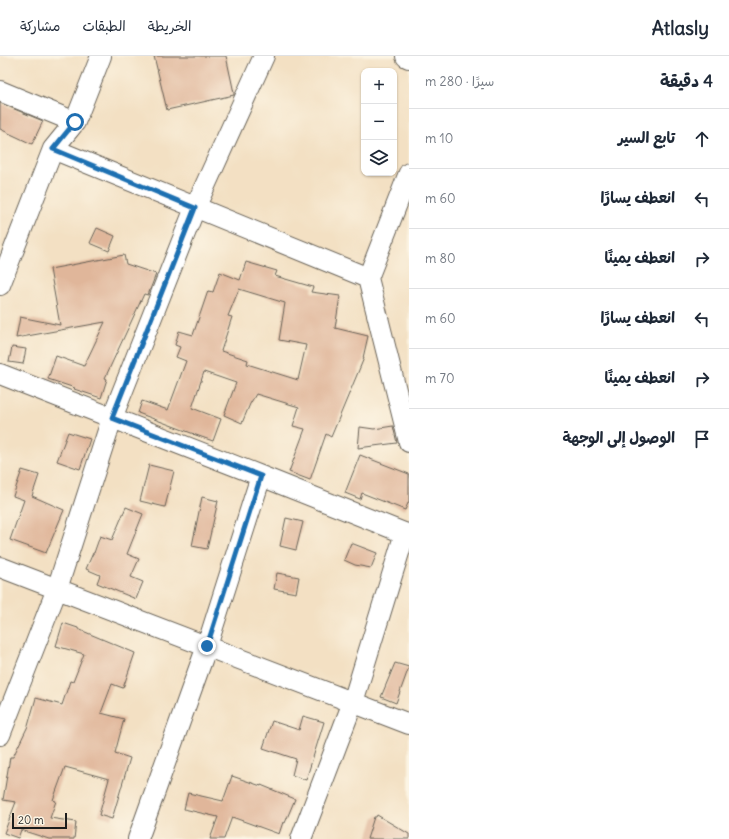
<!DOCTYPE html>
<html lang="ar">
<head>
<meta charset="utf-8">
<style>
  :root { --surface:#fff; --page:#f6f6f7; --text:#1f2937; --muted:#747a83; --line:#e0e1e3 }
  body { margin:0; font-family:Delius,"Playpen Sans Arabic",sans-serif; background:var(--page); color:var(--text); direction:rtl }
  .controls { position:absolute; right:12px; top:12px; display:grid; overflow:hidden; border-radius:8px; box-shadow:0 1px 3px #0004 }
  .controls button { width:36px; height:36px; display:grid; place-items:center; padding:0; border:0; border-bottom:1px solid var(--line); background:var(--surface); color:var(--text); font:20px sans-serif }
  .scale { position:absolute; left:12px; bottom:10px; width:55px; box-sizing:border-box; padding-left:4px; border:2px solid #1c1c1c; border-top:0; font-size:11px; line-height:14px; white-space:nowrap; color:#1c1c1c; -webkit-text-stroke:3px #fcf5e5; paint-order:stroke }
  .stop { position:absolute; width:12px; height:12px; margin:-9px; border:3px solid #1f6fb2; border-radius:50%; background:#fff }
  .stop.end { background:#1f6fb2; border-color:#fff; box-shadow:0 1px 4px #0008 }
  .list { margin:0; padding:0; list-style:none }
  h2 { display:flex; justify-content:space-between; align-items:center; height:52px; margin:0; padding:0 16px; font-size:17px }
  h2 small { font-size:13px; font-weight:400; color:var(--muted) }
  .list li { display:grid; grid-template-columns:26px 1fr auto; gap:12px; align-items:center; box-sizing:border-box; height:60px; padding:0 16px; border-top:1px solid var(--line) }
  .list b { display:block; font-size:15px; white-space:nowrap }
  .list em { font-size:13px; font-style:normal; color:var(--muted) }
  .icon { flex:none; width:22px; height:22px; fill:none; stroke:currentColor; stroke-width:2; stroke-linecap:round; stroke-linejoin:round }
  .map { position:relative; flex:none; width:409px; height:783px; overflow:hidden; direction:ltr }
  header { display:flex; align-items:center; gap:24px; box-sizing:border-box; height:56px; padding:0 20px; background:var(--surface); border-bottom:1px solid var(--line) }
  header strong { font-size:19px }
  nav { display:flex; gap:22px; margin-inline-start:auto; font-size:14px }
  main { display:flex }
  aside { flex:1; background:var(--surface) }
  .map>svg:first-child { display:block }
  .building { fill:#e0b69a; fill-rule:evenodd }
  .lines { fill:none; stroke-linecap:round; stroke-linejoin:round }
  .street-casing { stroke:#676156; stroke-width:22 }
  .secondary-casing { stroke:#676156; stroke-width:24 }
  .street { stroke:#fff; stroke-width:20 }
  .secondary { stroke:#fff; stroke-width:22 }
  .route { stroke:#1f6fb2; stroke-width:5 }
</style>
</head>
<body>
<header>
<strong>Atlasly</strong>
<nav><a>الخريطة</a><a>الطبقات</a><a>مشاركة</a></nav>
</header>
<main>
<aside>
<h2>4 دقيقة<small>سيرًا · 280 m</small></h2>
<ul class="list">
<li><svg class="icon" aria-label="ahead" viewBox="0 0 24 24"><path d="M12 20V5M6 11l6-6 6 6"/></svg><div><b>تابع السير</b></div><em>10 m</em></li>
<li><svg class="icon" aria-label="left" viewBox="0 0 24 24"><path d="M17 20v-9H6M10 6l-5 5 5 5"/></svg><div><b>انعطف يسارًا</b></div><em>60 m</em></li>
<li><svg class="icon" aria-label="right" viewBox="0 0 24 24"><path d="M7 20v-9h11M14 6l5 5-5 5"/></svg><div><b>انعطف يمينًا</b></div><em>80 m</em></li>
<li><svg class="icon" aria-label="left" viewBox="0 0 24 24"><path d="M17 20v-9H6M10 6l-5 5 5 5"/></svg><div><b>انعطف يسارًا</b></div><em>60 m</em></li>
<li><svg class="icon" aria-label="right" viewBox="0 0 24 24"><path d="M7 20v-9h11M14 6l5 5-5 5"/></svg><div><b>انعطف يمينًا</b></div><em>70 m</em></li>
<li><svg class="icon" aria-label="arrive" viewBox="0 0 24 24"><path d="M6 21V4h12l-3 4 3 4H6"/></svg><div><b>الوصول إلى الوجهة</b></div></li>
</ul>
</aside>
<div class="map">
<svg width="409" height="783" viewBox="0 0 409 783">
  <rect width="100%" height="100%" fill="#fcf5e5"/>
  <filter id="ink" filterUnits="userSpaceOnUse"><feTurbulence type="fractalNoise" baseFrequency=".025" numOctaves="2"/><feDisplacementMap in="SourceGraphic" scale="8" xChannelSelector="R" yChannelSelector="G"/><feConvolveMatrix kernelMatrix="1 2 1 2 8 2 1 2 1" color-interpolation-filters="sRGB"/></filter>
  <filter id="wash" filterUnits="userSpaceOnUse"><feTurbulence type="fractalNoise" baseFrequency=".012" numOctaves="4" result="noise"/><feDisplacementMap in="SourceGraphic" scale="16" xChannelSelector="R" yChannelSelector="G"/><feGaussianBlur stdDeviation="0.9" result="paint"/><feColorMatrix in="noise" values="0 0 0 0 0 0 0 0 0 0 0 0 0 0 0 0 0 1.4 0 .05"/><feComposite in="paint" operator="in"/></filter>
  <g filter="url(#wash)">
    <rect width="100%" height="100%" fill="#f3e0c3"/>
    <g id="blocks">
      <!-- building -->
      <path class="building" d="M154,0H226L234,37V39L167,54Z
        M0,47L43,65L32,88L0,73Z
        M97,172L115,180L109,195L90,187Z
        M124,199L126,208L156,218L148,239L144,238L105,322L107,323L101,342L74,333L75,332L48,323L56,300L84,310L105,266L16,282L20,261L60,269L50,213Z
        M246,206L277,215L275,220L313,231L311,236L340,240L335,272L368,280L363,302H364L331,381L326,378L310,424L289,416L305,373L293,370L299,351L256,338L250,348L242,367L224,359L236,327L204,316L192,352L221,363L213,385L193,378H194L138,357L142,345L168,354L186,305L176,301L180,291L175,289L179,275L193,279L208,235L213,236L220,216L240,224ZM239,233L285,247L279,284L306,289L298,324L247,308L248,304L221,295L232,261L228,260Z
        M12,291L26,293L23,308L9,306Z
        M393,370L397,387L358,392L360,371L374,373Z
        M68,376L90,383L80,413L57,405Z
        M360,399L409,418V445L405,454L362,437L360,443L345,437Z
        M149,409L174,415L165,451L140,445Z
        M22,414L39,419L32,440L64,454L46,497L10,484L24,444L13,440Z
        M202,441L218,445L207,493L192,490Z
        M126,451L143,458L127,498L139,503L131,521L143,526L136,543L97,527L100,519L86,513L93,497H94L100,480L112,484Z
        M286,462L303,466L296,494L280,490Z
        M351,487L377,497L371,512L355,509L344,504Z
        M277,517L299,521L296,537L274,533Z
        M63,567L78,572V573L135,597L123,632L112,628L101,657L124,663L115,697L130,702L112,763L99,759L109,723L65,711L53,744L56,745L50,762L76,766L74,783H49L21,774L18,782L4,777L16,746L3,744L10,701H13L28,670L36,642L62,649L70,625L73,626L84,598L56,590Z
        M395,607L409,611L396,647L381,641Z
        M303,660L324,666L306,724L292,719L296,703L263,692L272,665L299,674Z
        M232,720L261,730V729L295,743L285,767L283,766L279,778L232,761L224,783H210L218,761L184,753L188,737L223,745Z
        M377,759L409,778V783H367L374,761H376Z"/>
    </g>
  </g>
  <g filter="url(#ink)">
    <use href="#blocks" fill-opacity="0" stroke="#676156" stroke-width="1"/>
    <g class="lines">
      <defs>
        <path id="street" d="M0,35L75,66
          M53,93L368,222
          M409,117L368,222L409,386
          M0,229L53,93L75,66L101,0
          M0,318L261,420L409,479
          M0,511L409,668
          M0,679L57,533L112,362L195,152L264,0
          M138,783L207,590L261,420
          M301,783L353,646L405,477"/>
        <path id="secondary" d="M407,0L409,1"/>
      </defs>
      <!-- street casing -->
      <use href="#street" class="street-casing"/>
      <!-- secondary casing -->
      <use href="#secondary" class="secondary-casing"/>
      <!-- street -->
      <use href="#street" class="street"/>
      <!-- secondary -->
      <use href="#secondary" class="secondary"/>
    </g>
  </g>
  <g class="lines" filter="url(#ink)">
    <!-- route -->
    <path class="route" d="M75,66L53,93L195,152L112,362L261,420L207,590"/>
  </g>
</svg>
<div class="controls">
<button>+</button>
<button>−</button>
<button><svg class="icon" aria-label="layers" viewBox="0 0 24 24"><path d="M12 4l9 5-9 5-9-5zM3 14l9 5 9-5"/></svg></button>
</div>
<div class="scale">20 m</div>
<div class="stop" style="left:75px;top:66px"></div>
<div class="stop end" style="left:207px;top:590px"></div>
</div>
</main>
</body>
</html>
